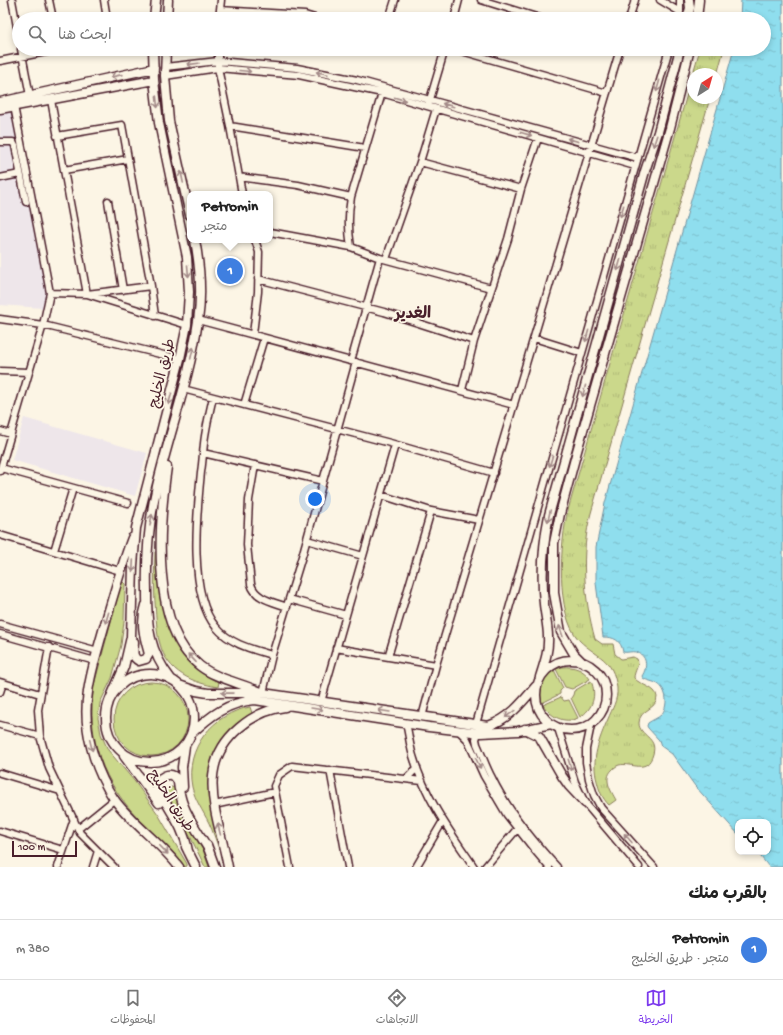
<!DOCTYPE html>
<html lang="ar">
<head>
<meta charset="utf-8">
<style>
  :root { --surface:#fff; --page:#f2f2f2; --text:#222; --muted:#767676; --line:#e0e0e0; --accent:#7c3aed }
  body { margin:0; font-family:"Gochi Hand","Playpen Sans Arabic",sans-serif; background:var(--page); color:var(--text); direction:rtl }
  .controls { position:absolute; right:12px; bottom:12px; display:grid; overflow:hidden; border-radius:8px; box-shadow:0 2px 6px #0003 }
  .controls button { width:36px; height:36px; display:grid; place-items:center; padding:0; border:0; border-bottom:1px solid var(--line); background:var(--surface); color:var(--text); font:20px sans-serif }
  .compass { position:absolute; left:687px; top:68px; width:36px; height:36px; border-radius:50%; background:var(--surface); box-shadow:0 2px 6px #0003; rotate:37deg }
  .scale { position:absolute; left:12px; bottom:10px; width:65px; box-sizing:border-box; padding-left:4px; border:2px solid #4a1f2b; border-top:0; font-size:11px; line-height:14px; white-space:nowrap; color:#4a1f2b; -webkit-text-stroke:3px #fcf5e5; paint-order:stroke }
  .you { position:absolute; left:315px; top:499px; width:14px; height:14px; margin:-10px; border:3px solid #fff; border-radius:50%; background:#1a73e8; box-shadow:0 0 0 6px #1a73e833 }
  .badge { display:grid; place-items:center; width:26px; height:26px; border-radius:50%; background:var(--accent); color:#fff; font-size:13px; font-weight:700 }
  .pin { position:absolute; translate:-50% -50%; border:2px solid #fff; box-shadow:0 1px 4px #0006 }
  .popup { position:absolute; left:187px; top:191px; width:86px; height:52px; box-sizing:border-box; display:grid; place-content:center; border-radius:8px; background:var(--surface); filter:drop-shadow(0 1px 3px #0005); font-size:13px; white-space:nowrap; color:var(--muted) }
  .popup b { font-size:15px; color:var(--text) }
  .popup::after { content:''; position:absolute; left:50%; top:100%; margin-left:-8px; border:8px solid transparent; border-top-color:var(--surface) }
  .list { margin:0; padding:0; list-style:none }
  h2 { display:flex; justify-content:space-between; align-items:center; height:52px; margin:0; padding:0 16px; font-size:17px }
  h2 small { font-size:13px; font-weight:400; color:var(--muted) }
  .list li { display:grid; grid-template-columns:26px 1fr auto; gap:12px; align-items:center; box-sizing:border-box; height:60px; padding:0 16px; border-top:1px solid var(--line) }
  .list b { display:block; font-size:15px; white-space:nowrap }
  .list p { margin:0; font-size:13px; white-space:nowrap; color:var(--muted) }
  .list em { font-size:13px; font-style:normal; color:var(--muted) }
  .icon { flex:none; width:22px; height:22px; fill:none; stroke:currentColor; stroke-width:2; stroke-linecap:round; stroke-linejoin:round }
  .map { position:relative; flex:none; width:783px; height:867px; overflow:hidden; direction:ltr }
  .search { position:absolute; background:var(--surface); box-shadow:0 2px 6px #0003; left:12px; right:12px; top:12px; height:44px; display:flex; align-items:center; gap:10px; box-sizing:border-box; padding:0 14px; border-radius:22px; color:var(--muted); font-size:15px }
  .sheet { height:112px; background:var(--surface) }
  nav { display:flex; justify-content:space-around; align-items:center; box-sizing:border-box; height:56px; border-top:1px solid var(--line); background:var(--surface); font-size:11px; color:var(--muted) }
  nav a { display:grid; justify-items:center; gap:2px }
  nav .on { color:var(--accent) }
  .map>svg:first-child { display:block }
  .built { fill:#eee6ea }
  .green { fill:#cbd88b; stroke:#8a7c5b }
  .park { fill:url(#park-tufts); stroke:#8a7c5b }
  .water { fill:url(#water-ripples); stroke:#7392a0 }
  .lines { fill:none; stroke-linecap:round; stroke-linejoin:round }
  .minor-casing { stroke:#4a1f2b; stroke-width:9 }
  .major-casing { stroke:#4a1f2b; stroke-width:11 }
  .minor { stroke:#fcf5e5; stroke-width:6 }
  .major { stroke:#fcf5e5; stroke-width:8 }
  .oneway { stroke:#a38a88 }
  .labels { text-anchor:middle; stroke-width:3.5; stroke-linejoin:round; paint-order:stroke }
  .street-label { font-size:15px; fill:#4a1f2b; stroke:#fcf5e5 }
  .neighbourhood-label { font-size:16px; font-weight:bold; fill:#4a1f2b; stroke:#fcf5e5 }
</style>
</head>
<body>
<div class="map">
<svg width="783" height="867" viewBox="0 0 783 867">
  <defs>
    <pattern id="park-tufts" width="24" height="20" patternUnits="userSpaceOnUse"><rect width="24" height="20" fill="#cbd88b"/><path d="M3 7l-1-3M5 7V3M7 7l1-3M15 17l-1-3M17 17v-4M19 17l1-3" fill="none" stroke="#b0b978"/></pattern>
    <pattern id="water-ripples" width="26" height="14" patternUnits="userSpaceOnUse"><rect width="26" height="14" fill="#8fdeee"/><path d="M2 4q2-2 4 0t4 0M15 11q2-2 4 0t4 0" fill="none" stroke="#7dbecc"/></pattern>
  </defs>
  <rect width="100%" height="100%" fill="#fcf5e5"/>
  <filter id="ink" filterUnits="userSpaceOnUse"><feTurbulence type="fractalNoise" baseFrequency=".025" numOctaves="2"/><feDisplacementMap in="SourceGraphic" scale="8" xChannelSelector="R" yChannelSelector="G"/><feConvolveMatrix kernelMatrix="1 2 1 2 8 2 1 2 1" color-interpolation-filters="sRGB"/></filter>
  <g filter="url(#ink)">
    <!-- built -->
    <path class="built" d="M13,107L46,294L43,308L0,305V110Z
      M24,418L147,453L135,496L12,460Z"/>
    <!-- green -->
    <path class="green" d="M158,551C163,599 164,663 219,682L218,687C193,683 167,672 160,644C157,636 157,626 156,617C154,595 154,573 155,552Z
      M123,582L125,584L124,622L121,645L112,678L100,703L98,718L101,734L108,750L135,782L158,814L187,864V866L185,867C173,849 156,836 141,821C103,783 86,739 94,685L121,584Z
      M562,667C574,666 583,669 590,679L572,689L565,687L556,669Z
      M554,670L563,688L560,691V694L542,703C538,690 542,677 554,670Z
      M591,681C597,695 593,709 580,717L571,698L573,695L574,691Z
      M114 719a37 37 0 1 1 74 0a37 37 0 1 1-74 0Z
      M561,697L564,701L569,700L578,718C564,724 551,717 543,705Z
      M250,707L252,713C230,725 222,740 214,763C212,771 209,779 209,787C209,807 217,830 221,848L219,849C216,840 213,832 209,823C203,811 195,800 192,787C184,748 214,713 250,707Z
      M171,787L176,788L201,844L209,867H205L190,836L163,794L166,789Z"/>
    <!-- park -->
    <path class="park" d="M700,49H724L717,75L693,74V98H710L591,513C580,553 584,599 595,639L602,644H613L615,654L621,659L633,657L637,659C640,665 634,671 634,678C641,686 656,687 657,697C657,710 639,709 639,723C639,736 658,737 653,754C647,775 632,762 619,765C616,766 614,768 612,770C603,779 611,791 616,800L609,805C602,798 599,790 597,781C591,760 599,739 608,719C612,709 618,700 617,688C613,657 597,658 579,640C555,614 560,542 568,510Z"/>
    <!-- water -->
    <path class="water" d="M741,0H783V867H769L757,852H768V822H738V834L695,786L672,754L661,746L659,740L648,728L647,726L648,723C652,720 658,718 661,715C669,706 667,690 658,684C653,681 647,681 643,678L642,676C648,667 647,655 636,652C631,651 627,653 623,652C621,640 614,637 603,637L596,583V547L605,503L734,49H764V19H740Z"/>
    <g class="lines">
      <defs>
        <path id="minor" d="M12,0L19,38
          M49,0L53,19
          M104,0L107,19
          M481,0L543,19
          M660,0L680,12
          M220,10L305,15L318,19
          M219,19L221,0
          M389,19L395,0
          M454,19L459,0
          M629,19L635,0
          M678,19L680,12V0
          M21,49L30,96
          M218,49V68L230,126L242,194
          M436,49L444,51
          M455,49L607,93
          M0,61L61,49
          M165,67L218,61L297,68L357,80L430,100L638,158
          M165,76L218,68L299,75L382,93L635,166
          M51,100L87,294L151,286
          M429,103L445,49
          M230,126L365,148
          M57,136L122,125L151,286L155,316
          M0,142H13L15,146L26,202
          M420,162L521,189
          M64,170L128,159
          M239,177L298,185L351,197
          M0,178L20,174
          M108,201L123,290
          M270,232L351,247L380,258L491,288
          M351,247C348,229 348,214 351,197L382,93
          M386,259L420,162L436,109
          M258,279L384,312L474,341
          M50,293L87,294L187,325
          M0,319L43,325L180,359
          M198,320L514,405
          M253,334L258,292L259,252L255,240
          M534,338L582,353
          M351,361L380,258
          M0,371L29,372
          M183,389L390,443L494,473
          M462,390L474,341L508,239L521,189L538,138
          M213,397C210,410 207,423 205,436C203,448 203,460 201,472C197,512 188,595 216,627C230,644 251,649 272,655
          M244,405L264,338
          M0,431L11,434
          M203,453L323,481
          M255,465L249,500L247,545L251,584C255,599 274,602 287,607
          M1,468L128,503
          M0,471L43,325L50,293L14,106
          M381,495L431,511L388,657
          M431,511L479,520
          M0,535L120,571
          M307,540L363,556
          M54,551L73,488
          M289,599L346,615
          M0,624L98,651
          M0,634L95,661
          M49,647L38,710L40,736L49,768L80,833L114,867
          M336,648L436,665
          M0,682L40,694
          M0,692L3,683
          M263,693L272,655L303,553L356,362
          M321,702L395,445
          M422,717L436,665L620,49
          M406,723C409,735 410,748 414,759C426,799 451,833 474,867
          M476,724L669,49
          M0,725L40,736
          M591,725L586,749V762L589,779L594,795L601,808L654,867
          M558,728L575,782L585,803L639,867
          M458,730L467,739L484,776L507,815L533,848L549,867
          M478,733L476,739L477,744C482,755 486,767 492,778C508,811 532,840 557,867
          M330,770L348,867
          M0,773L60,791
          M406,779L417,768
          M214,805L275,792
          M78,829L115,799
          M0,831L63,850
          M58,867L74,819
          M93,867L98,851
          M290,867L274,786L279,775L292,766L422,781
          M416,867L443,821
          M485,867L517,829"/>
        <path id="major" d="M154,19L156,0
          M167,19L168,0
          M687,19L690,8L689,0
          M697,19L699,0
          M166,49L165,76L169,121L190,215
          M0,102L154,68
          M0,109L154,80
          M167,467C159,523 150,627 200,666C217,679 241,683 261,692
          M132,538C121,567 113,597 104,627C98,649 91,670 88,692C82,728 94,769 114,799C132,824 160,842 179,867
          M134,642C134,650 131,657 139,661L146,659L149,654C144,636 140,623 146,605
          M536 695a35 35 0 1 1 70 0a35 35 0 1 1-70 0Z
          M583,663L574,654L561,632L554,593V543L560,514L577,451L670,128L690,49
          M106 718a44 44 0 1 1 88 0a44 44 0 1 1-88 0Z
          M540,677C544,664 549,651 548,637C548,626 545,615 544,604C541,574 543,544 549,515L645,171L658,132L680,49
          M171,679C149,651 147,626 147,591C146,556 149,520 157,486C170,431 190,377 198,321C202,295 200,267 195,240
          M179,685L196,691L208,693H263L488,726C509,719 522,703 536,686
          M110,699L124,667L131,637L133,566L136,528L180,359L187,325L189,292L187,257L159,123L154,80L153,49
          M525,729L539,736L562,776L569,786L585,803
          M191,734C210,716 228,702 255,700L429,727L481,733L518,731L551,724
          M124,756L159,803
          M183,787L182,767L185,746
          M207,845L215,867
          M186,847L196,867
          M188,851C185,834 177,821 168,806C165,801 158,794 157,788C156,777 172,769 177,780C179,783 178,787 179,789C180,794 181,799 183,804C189,820 200,835 209,850
          M228,867C219,818 193,767 239,728C253,716 267,709 285,707"/>
      </defs>
      <!-- minor casing -->
      <use href="#minor" class="minor-casing"/>
      <!-- major casing -->
      <use href="#major" class="major-casing"/>
      <!-- minor -->
      <use href="#minor" class="minor"/>
      <!-- major -->
      <use href="#major" class="major"/>
    </g>
    <!-- one-way arrows -->
    <defs><path id="oneway-shaft" d="M-6 0H5M1.5-3L5.5 0L1.5 3" fill="none" stroke-width="1.6" stroke-linecap="round" stroke-linejoin="round"/></defs>
    <g class="oneway">
      <use href="#oneway-shaft" transform="translate(193 64) rotate(173)"/>
      <use href="#oneway-shaft" transform="translate(245 71) rotate(5)"/>
      <use href="#oneway-shaft" transform="translate(322 73) rotate(-168)"/>
      <use href="#oneway-shaft" transform="translate(116 76) rotate(167)"/>
      <use href="#oneway-shaft" transform="translate(658 86) rotate(106)"/>
      <use href="#oneway-shaft" transform="translate(400 99) rotate(16)"/>
      <use href="#oneway-shaft" transform="translate(157 102) rotate(84)"/>
      <use href="#oneway-shaft" transform="translate(448 105) rotate(-164)"/>
      <use href="#oneway-shaft" transform="translate(526 134) rotate(16)"/>
      <use href="#oneway-shaft" transform="translate(573 140) rotate(-164)"/>
      <use href="#oneway-shaft" transform="translate(655 141) rotate(108)"/>
      <use href="#oneway-shaft" transform="translate(182 177) rotate(-102)"/>
      <use href="#oneway-shaft" transform="translate(622 211) rotate(106)"/>
      <use href="#oneway-shaft" transform="translate(619 265) rotate(106)"/>
      <use href="#oneway-shaft" transform="translate(188 271) rotate(85)"/>
      <use href="#oneway-shaft" transform="translate(587 336) rotate(106)"/>
      <use href="#oneway-shaft" transform="translate(192 353) rotate(-77)"/>
      <use href="#oneway-shaft" transform="translate(584 391) rotate(105)"/>
      <use href="#oneway-shaft" transform="translate(170 399) rotate(105)"/>
      <use href="#oneway-shaft" transform="translate(551 461) rotate(106)"/>
      <use href="#oneway-shaft" transform="translate(549 516) rotate(103)"/>
      <use href="#oneway-shaft" transform="translate(151 520) rotate(-80)"/>
      <use href="#oneway-shaft" transform="translate(133 566) rotate(93)"/>
      <use href="#oneway-shaft" transform="translate(107 618) rotate(106)"/>
      <use href="#oneway-shaft" transform="translate(561 631) rotate(-109)"/>
      <use href="#oneway-shaft" transform="translate(192 658) rotate(-133)"/>
      <use href="#oneway-shaft" transform="translate(227 693) rotate(-179)"/>
      <use href="#oneway-shaft" transform="translate(317 709) rotate(9)"/>
      <use href="#oneway-shaft" transform="translate(384 711) rotate(-171)"/>
      <use href="#oneway-shaft" transform="translate(510 714) rotate(144)"/>
      <use href="#oneway-shaft" transform="translate(91 745) rotate(76)"/>
      <use href="#oneway-shaft" transform="translate(478 763) rotate(64)"/>
      <use href="#oneway-shaft" transform="translate(570 765) rotate(73)"/>
      <use href="#oneway-shaft" transform="translate(219 829) rotate(-104)"/>
      <use href="#oneway-shaft" transform="translate(628 838) rotate(-131)"/>
      <use href="#oneway-shaft" transform="translate(164 850) rotate(46)"/>
    </g>
  </g>
  <g class="labels">
    <!-- street labels -->
    <g class="street-label">
      <text transform="translate(161 373) rotate(-76)" y="5">طريق الخليج</text>
      <text transform="translate(172 800) rotate(57)" y="5">طريق الخليج</text>
    </g>
    <!-- neighbourhood labels -->
    <g class="neighbourhood-label">
      <text x="413" y="318">الغدير</text>
    </g>
  </g>
</svg>
<div class="controls">
<button><svg class="icon" aria-label="locate" viewBox="0 0 24 24"><circle cx="12" cy="12" r="6"/><path d="M12 2v4M12 18v4M2 12h4M18 12h4"/></svg></button>
</div>
<svg class="compass" viewBox="-18 -18 36 36"><path d="M0-13l5 13h-10z" fill="#e53935"/><path d="M0 13l5-13h-10z" fill="#767676"/></svg>
<div class="scale">100 m</div>
<div class="you"></div>
<div class="pin badge" style="left:230px;top:271px;background:#3f7fe0">1</div>
<div class="popup"><b>Petromin</b>متجر</div>
<div class="search"><svg class="icon" aria-label="search" viewBox="0 0 24 24"><circle cx="10" cy="10" r="6"/><path d="M15 15l6 6"/></svg>ابحث هنا</div>
</div>
<section class="sheet">
<h2>بالقرب منك<small></small></h2>
<ul class="list">
<li><span class="badge" style="background:#3f7fe0">1</span><div><b>Petromin</b><p>متجر · طريق الخليج</p></div><em>380 m</em></li>
</ul>
</section>
<nav>
<a class="on"><svg class="icon" aria-label="map" viewBox="0 0 24 24"><path d="M3 6l6-2 6 2 6-2v14l-6 2-6-2-6 2zM9 4v14M15 6v14"/></svg>الخريطة</a>
<a><svg class="icon" aria-label="directions" viewBox="0 0 24 24"><path d="M12 3l9 9-9 9-9-9zM9 14v-3h6M13 9l2 2-2 2"/></svg>الاتجاهات</a>
<a><svg class="icon" aria-label="saved" viewBox="0 0 24 24"><path d="M7 4h10v16l-5-4-5 4z"/></svg>المحفوظات</a>
</nav>
</body>
</html>
